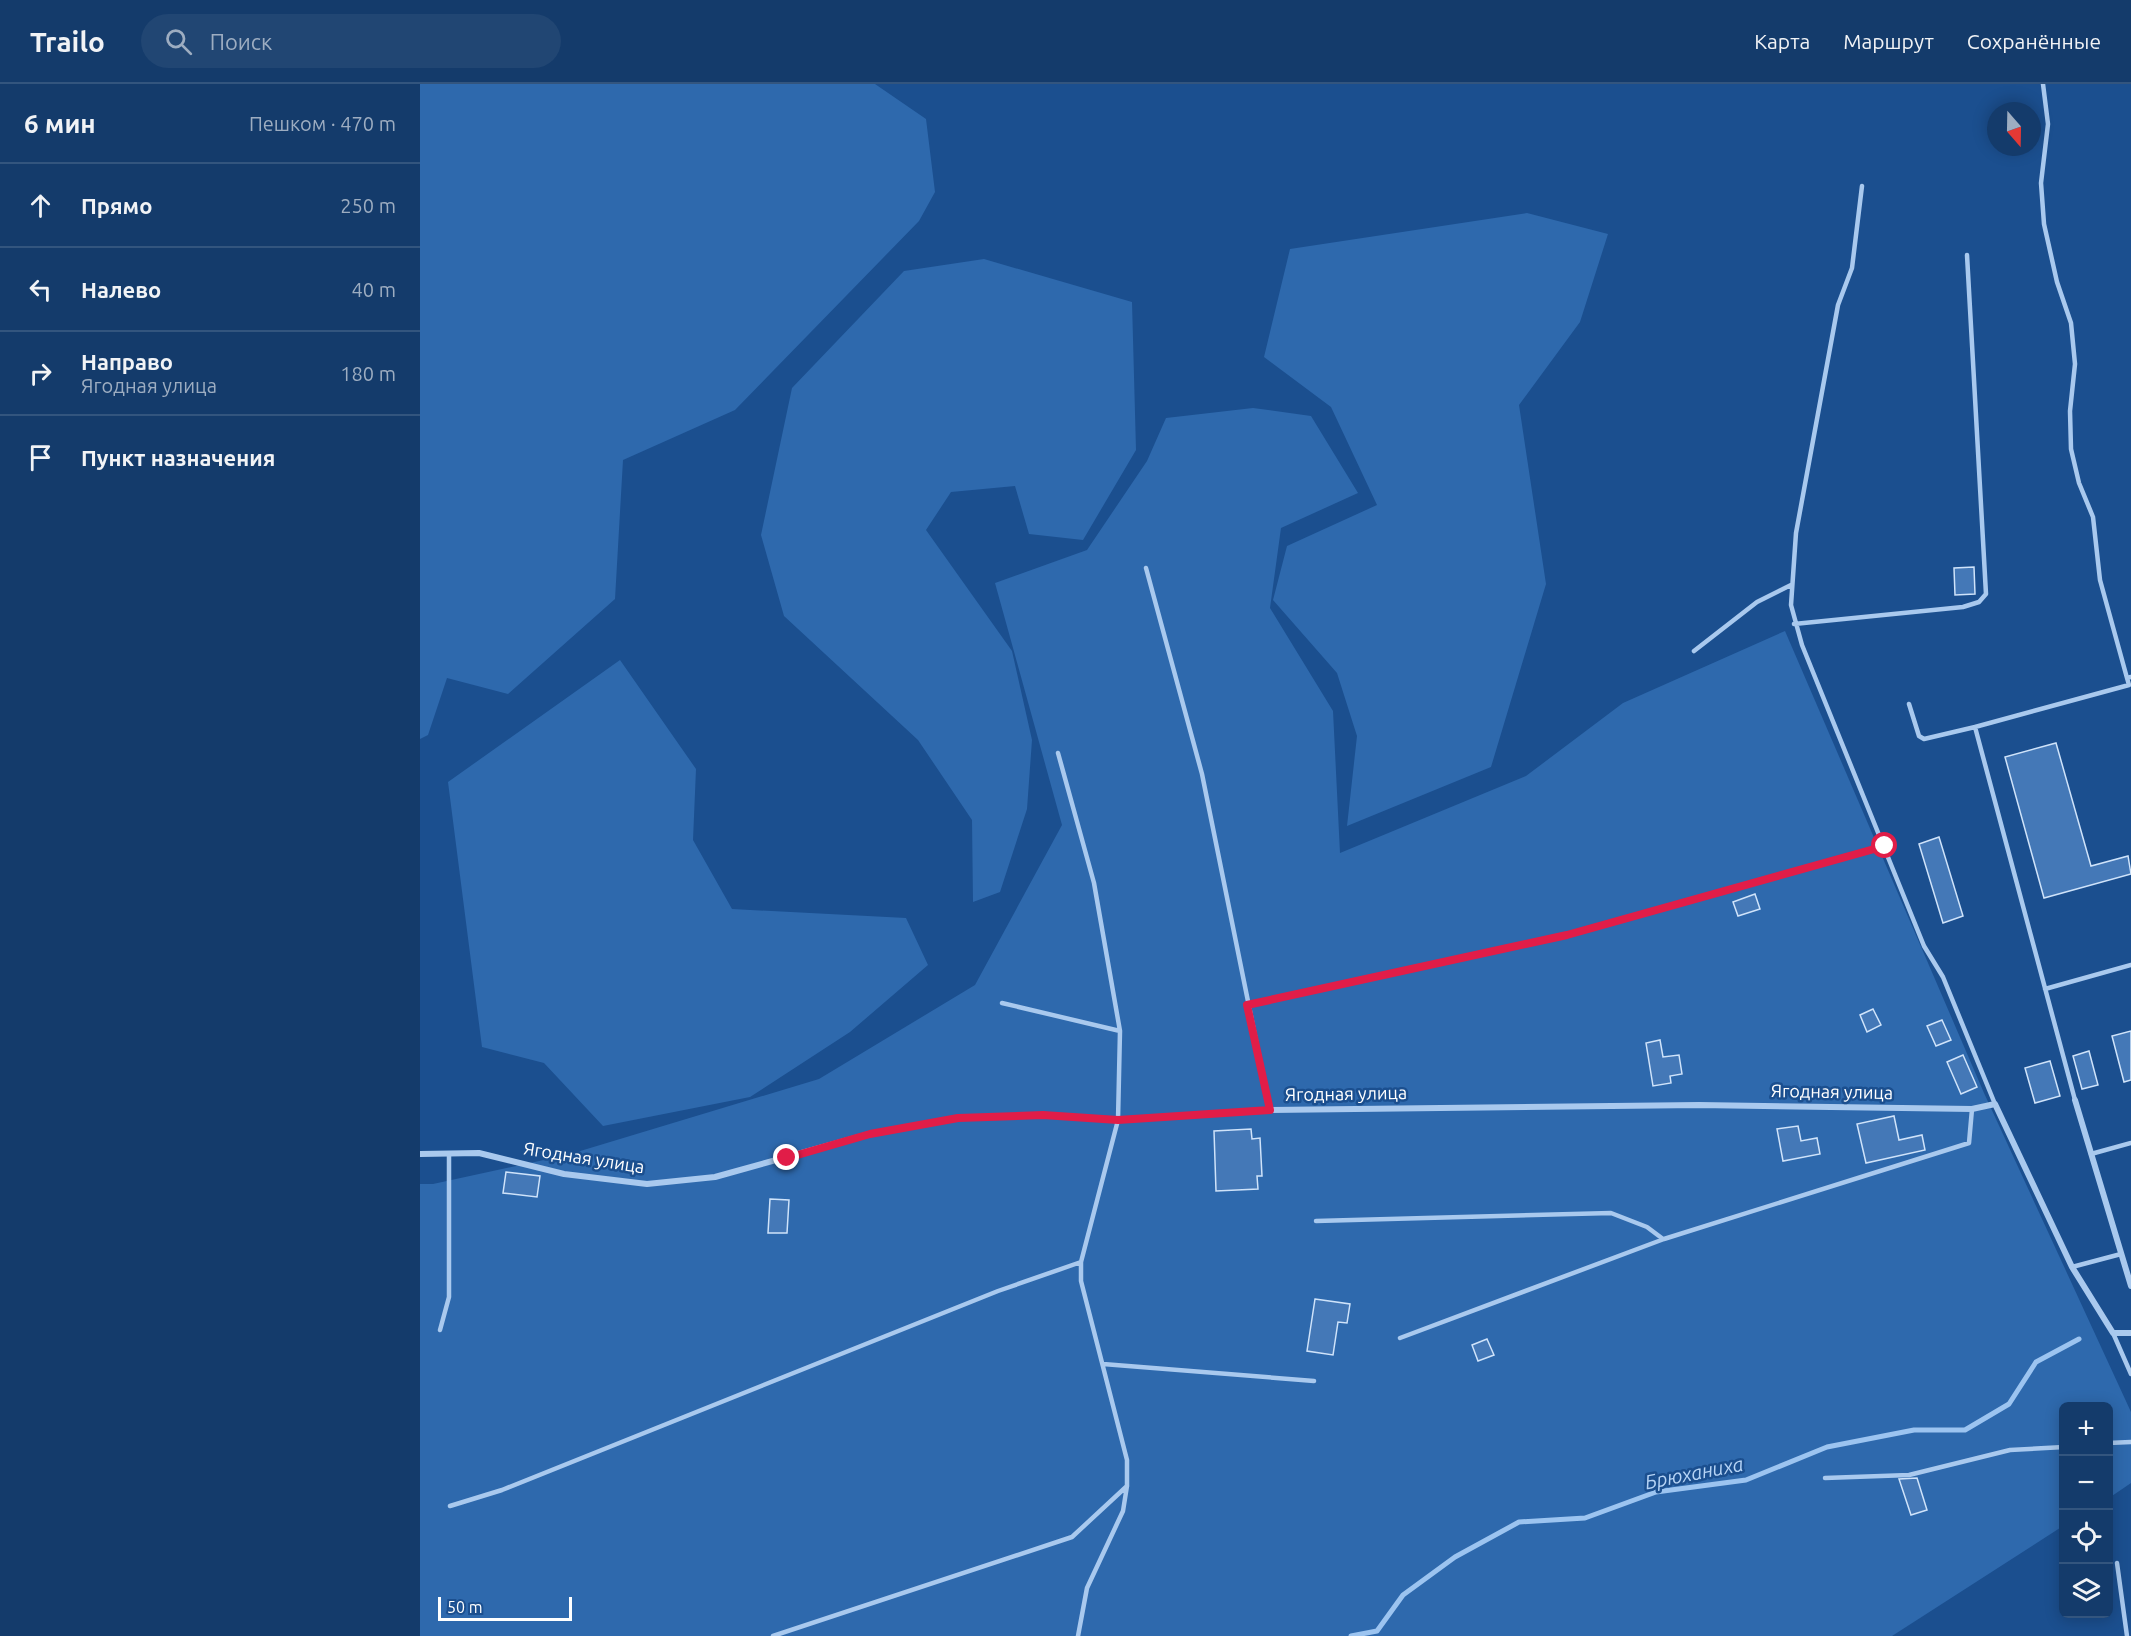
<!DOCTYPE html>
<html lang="ru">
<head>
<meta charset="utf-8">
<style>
  :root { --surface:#143b6b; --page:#214673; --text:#f1f3f6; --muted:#9dadc1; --line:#33557e }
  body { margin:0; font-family:Ubuntu,sans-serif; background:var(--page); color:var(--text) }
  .controls { position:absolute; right:18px; bottom:18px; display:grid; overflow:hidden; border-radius:9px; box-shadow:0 3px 15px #0003 }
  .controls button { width:54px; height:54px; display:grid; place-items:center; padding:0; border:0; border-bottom:2px solid var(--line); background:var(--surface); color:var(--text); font:30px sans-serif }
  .compass { position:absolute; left:1567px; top:18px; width:54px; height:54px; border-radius:50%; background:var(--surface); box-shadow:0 3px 15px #0003; rotate:160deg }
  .scale { position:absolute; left:18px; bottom:15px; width:134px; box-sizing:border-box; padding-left:6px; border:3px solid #fff; border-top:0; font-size:16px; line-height:21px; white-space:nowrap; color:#fff; -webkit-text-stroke:4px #1b4f8f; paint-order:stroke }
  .stop { position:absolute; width:18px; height:18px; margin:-14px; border:4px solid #e11d48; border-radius:50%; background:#fff }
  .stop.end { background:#e11d48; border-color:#fff; box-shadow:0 2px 6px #0008 }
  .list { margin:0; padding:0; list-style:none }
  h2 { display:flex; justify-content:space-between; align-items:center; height:78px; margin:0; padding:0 24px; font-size:26px }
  h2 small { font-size:20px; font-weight:400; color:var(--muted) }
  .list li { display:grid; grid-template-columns:39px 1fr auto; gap:18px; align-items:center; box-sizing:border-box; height:84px; padding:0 24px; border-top:2px solid var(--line) }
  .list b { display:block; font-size:22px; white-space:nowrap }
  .list p { margin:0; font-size:20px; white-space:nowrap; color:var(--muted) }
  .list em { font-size:20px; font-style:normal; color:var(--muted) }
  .icon { flex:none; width:33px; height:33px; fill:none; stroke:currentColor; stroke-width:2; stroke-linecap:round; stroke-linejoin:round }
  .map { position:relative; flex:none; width:1711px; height:1552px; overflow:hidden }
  header { display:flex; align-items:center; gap:36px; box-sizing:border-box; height:84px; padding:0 30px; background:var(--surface); border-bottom:2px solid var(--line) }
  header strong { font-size:28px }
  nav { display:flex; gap:33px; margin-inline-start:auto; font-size:21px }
  .search { width:420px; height:54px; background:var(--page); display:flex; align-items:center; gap:15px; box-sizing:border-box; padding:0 21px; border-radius:33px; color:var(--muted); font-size:22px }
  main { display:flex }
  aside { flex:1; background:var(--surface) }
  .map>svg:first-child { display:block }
  .green { fill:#2e69ad }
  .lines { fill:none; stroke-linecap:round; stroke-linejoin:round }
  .stream { stroke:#9cc4f0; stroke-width:5 }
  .building { fill:#4478b7; stroke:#cfe3fa; stroke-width:1.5 }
  .lane { stroke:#a9c9ee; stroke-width:4.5 }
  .street { stroke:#a9c9ee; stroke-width:6 }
  .route { stroke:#e11d48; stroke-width:8 }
  .labels { text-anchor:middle; stroke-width:5; stroke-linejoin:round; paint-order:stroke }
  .street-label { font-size:18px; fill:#fff; stroke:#1b4f8f }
  .water-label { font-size:20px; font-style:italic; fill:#b5d3f5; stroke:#1b4f8f }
</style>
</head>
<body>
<header>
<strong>Trailo</strong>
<div class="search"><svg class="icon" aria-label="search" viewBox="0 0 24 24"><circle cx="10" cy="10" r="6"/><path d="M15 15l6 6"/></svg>Поиск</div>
<nav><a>Карта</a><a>Маршрут</a><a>Сохранённые</a></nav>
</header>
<main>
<aside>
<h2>6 мин<small>Пешком · 470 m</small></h2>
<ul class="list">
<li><svg class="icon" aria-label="ahead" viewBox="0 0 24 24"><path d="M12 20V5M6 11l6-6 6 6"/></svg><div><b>Прямо</b></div><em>250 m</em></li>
<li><svg class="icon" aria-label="left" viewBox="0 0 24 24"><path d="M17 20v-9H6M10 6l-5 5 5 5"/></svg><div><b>Налево</b></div><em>40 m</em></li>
<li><svg class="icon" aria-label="right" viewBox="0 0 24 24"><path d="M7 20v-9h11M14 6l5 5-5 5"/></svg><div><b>Направо</b><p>Ягодная улица</p></div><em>180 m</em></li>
<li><svg class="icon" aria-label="arrive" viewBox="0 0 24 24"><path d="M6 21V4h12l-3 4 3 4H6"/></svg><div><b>Пункт назначения</b></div></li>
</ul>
</aside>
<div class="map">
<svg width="1711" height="1552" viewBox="0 0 1711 1552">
  <rect width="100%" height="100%" fill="#1b4f8f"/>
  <!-- green -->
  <path class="green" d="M0,0H455L506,35L515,108L499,137L315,326L203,376L195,515L88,610L27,594L8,651L0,655Z
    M1107,129L1188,150L1160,238L1099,321L1126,500L1071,683L927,742L937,652L917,589L853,516L867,462L957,421L911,323L844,273L870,165Z
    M564,175L712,218L716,366L663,456L609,450L595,402L531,408L506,446L592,567L612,656L607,725L580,808L553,818L552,736L498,656L364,532L341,451L372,304L484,187Z
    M833,324L891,332L938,409L861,444L850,524L913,627L920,769L1106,692L1203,619L1365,547L1564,1009L1711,1328V1399L1689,1414L1688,1322H1644L1643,1442L1472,1552H0V1100H13L147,1071L399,995L555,901L642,741L575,499L667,466L727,377L746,334Z
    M200,576L276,685L273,756L312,825L486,834L508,881L430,948L330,1013L183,1042L124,979L62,963L28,698Z"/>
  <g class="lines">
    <!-- stream -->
    <path class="stream" d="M931,1552L957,1547L983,1511L1035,1473L1099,1438L1165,1434L1236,1408L1326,1396L1407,1363L1494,1346H1545L1589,1320L1616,1278L1659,1255"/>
  </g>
  <!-- building -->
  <path class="building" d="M1554,483L1555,510L1535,511L1534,484Z
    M1636,659L1671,782L1708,772L1711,790L1624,814L1585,673Z
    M1519,753L1543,832L1523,839L1499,760Z
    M1335,810L1340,825L1318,832L1313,818Z
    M1453,925L1461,941L1447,948L1440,931Z
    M1522,936L1531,956L1516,962L1507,942Z
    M1711,947V996L1704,998L1692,952Z
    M1240,956L1243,973L1259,971L1262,990L1250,992L1251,999L1233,1002L1226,959Z
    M1669,967L1678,1001L1662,1005L1653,972Z
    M1543,971L1557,1003L1541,1010L1527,978Z
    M1630,977L1640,1012L1615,1019L1605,984Z
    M1474,1032L1479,1056L1502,1051L1505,1066L1446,1079L1437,1040Z
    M1378,1042L1381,1057L1397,1054L1400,1070L1363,1077L1357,1045Z
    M831,1045L832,1055L840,1054L842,1092H837L838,1105L796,1107L794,1047Z
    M86,1088L120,1092L117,1113L83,1109Z
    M350,1115L369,1116L367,1149H348Z
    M895,1215L930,1220L927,1239L918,1238L913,1271L887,1267Z
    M1067,1255L1074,1271L1058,1277L1052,1261Z
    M1497,1394L1507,1426L1491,1431L1479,1395Z"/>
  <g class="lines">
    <!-- lane -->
    <path class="lane" d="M1623,0L1628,40L1621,99L1624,140L1637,198L1651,239L1655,280L1650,327L1651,365L1659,399L1673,433L1680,496L1707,594
      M1442,102L1432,184L1418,221L1376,449L1371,521L1382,561L1504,862L1523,893L1575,1020
      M726,484L782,690L850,1026
      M1374,540L1543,523L1559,518L1566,510L1547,171
      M1274,567L1337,518L1371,501
      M1489,620L1499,652L1504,655L1555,643
      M638,669L674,799L700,947L698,1036L661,1178V1197L707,1376V1402L703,1427L667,1504L658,1552
      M1625,905L1711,881
      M582,919L700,947
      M827,921L1147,851L1465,762
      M1655,1016L1555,643L1709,601L1707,594L1711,593
      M1671,1070L1711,1059
      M896,1137L1191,1129L1227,1143L1243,1155
      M1652,1183L1701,1170
      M20,1246L29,1213V1070
      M1693,1249L1711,1290
      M980,1254L1244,1155L1549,1059L1552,1025
      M683,1280L894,1297
      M1688,1359L1711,1358
      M1405,1394L1489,1391L1590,1366L1644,1363
      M30,1422L82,1406L578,1207L661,1178
      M1697,1479L1707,1552
      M353,1552L652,1453L707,1402"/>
    <!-- street -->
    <path class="street" d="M1655,1016L1711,1202
      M0,1070L59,1069L144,1090L227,1100L295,1093L450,1050L538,1034L623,1031L698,1036L850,1026L1279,1021L1552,1025L1575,1020L1652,1183L1693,1249H1711"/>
  </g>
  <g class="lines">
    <!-- route -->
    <path class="route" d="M367,1074L450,1050L538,1034L623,1031L698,1036L850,1026L827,921L1147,851L1465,762"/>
  </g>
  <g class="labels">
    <!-- street labels -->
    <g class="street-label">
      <text transform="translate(1412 1008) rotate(1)" y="6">Ягодная улица</text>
      <text transform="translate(926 1010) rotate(-1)" y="6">Ягодная улица</text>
      <text transform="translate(164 1074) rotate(9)" y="6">Ягодная улица</text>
    </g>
    <!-- water labels -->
    <g class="water-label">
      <text transform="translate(1274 1389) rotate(-11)" y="7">Брюханиха</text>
    </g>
  </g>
</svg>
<div class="controls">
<button>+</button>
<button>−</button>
<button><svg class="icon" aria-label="locate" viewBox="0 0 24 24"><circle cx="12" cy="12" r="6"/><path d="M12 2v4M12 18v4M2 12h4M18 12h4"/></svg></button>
<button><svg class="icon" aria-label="layers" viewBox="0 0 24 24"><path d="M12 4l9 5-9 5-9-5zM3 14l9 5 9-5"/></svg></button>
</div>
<svg class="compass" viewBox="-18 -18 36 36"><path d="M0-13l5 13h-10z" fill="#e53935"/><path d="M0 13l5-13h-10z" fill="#9dadc1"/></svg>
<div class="scale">50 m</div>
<div class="stop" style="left:1465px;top:762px"></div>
<div class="stop end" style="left:367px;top:1074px"></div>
</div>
</main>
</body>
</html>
